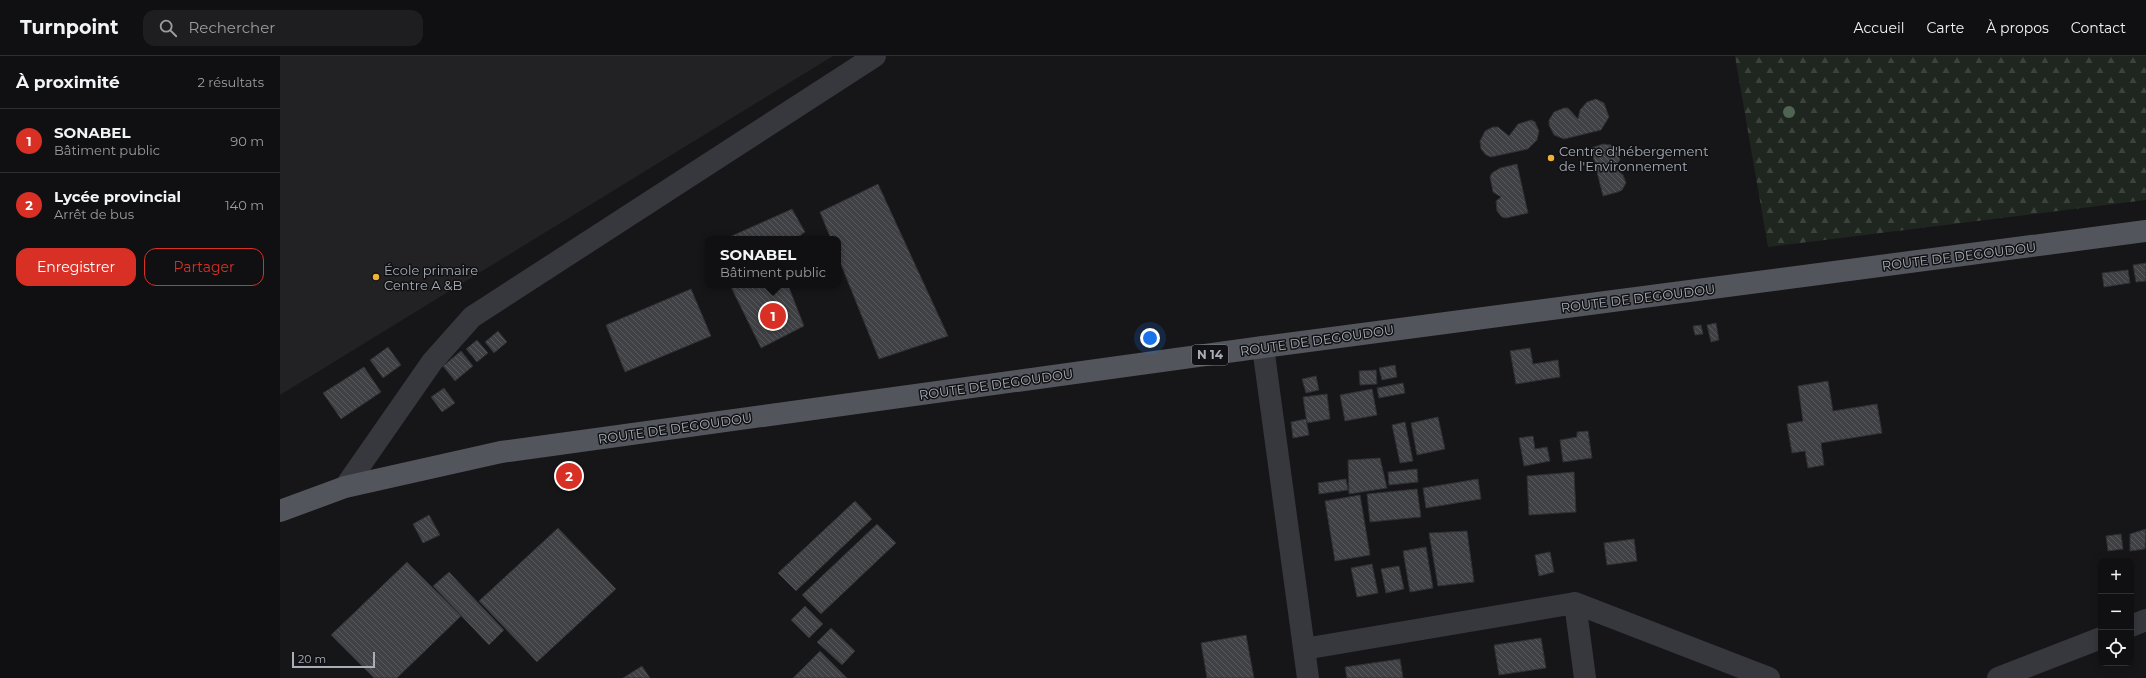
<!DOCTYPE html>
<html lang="fr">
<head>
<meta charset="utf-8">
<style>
  :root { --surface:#101012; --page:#1e1e20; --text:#f1f3f6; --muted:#9c9d9f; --line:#303032; --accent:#d93025 }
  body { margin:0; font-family:Montserrat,sans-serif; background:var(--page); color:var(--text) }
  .controls { position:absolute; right:12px; bottom:12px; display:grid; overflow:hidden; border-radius:8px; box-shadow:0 2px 10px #0003 }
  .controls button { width:36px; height:36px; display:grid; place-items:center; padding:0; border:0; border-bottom:1px solid var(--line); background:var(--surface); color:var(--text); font:20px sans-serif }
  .scale { position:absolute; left:12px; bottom:10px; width:83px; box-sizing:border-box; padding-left:4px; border:2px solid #a8adb8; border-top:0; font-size:11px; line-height:14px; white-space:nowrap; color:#a8adb8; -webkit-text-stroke:3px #111113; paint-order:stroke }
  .you { position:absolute; left:870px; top:282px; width:14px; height:14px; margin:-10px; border:3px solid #fff; border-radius:50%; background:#1a73e8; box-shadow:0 0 0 6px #1a73e833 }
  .badge { display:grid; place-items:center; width:26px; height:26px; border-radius:50%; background:var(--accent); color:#fff; font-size:13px; font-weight:700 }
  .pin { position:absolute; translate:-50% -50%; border:2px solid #fff; box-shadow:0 1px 4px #0006 }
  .popup { position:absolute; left:425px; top:180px; width:136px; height:52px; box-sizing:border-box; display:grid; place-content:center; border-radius:8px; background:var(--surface); filter:drop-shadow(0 1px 3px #0005); font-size:13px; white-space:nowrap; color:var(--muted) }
  .popup b { font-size:15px; color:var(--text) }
  .popup::after { content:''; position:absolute; left:50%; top:100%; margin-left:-8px; border:8px solid transparent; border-top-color:var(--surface) }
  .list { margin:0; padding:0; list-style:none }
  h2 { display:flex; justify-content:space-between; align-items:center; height:52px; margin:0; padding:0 16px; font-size:17px }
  h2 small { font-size:13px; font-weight:400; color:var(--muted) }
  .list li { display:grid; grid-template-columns:26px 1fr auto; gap:12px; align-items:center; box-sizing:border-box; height:64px; padding:0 16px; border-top:1px solid var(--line) }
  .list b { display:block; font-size:15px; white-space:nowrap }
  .list p { margin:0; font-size:13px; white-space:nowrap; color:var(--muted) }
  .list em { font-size:13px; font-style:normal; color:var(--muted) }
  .actions { display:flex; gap:8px; padding:12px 16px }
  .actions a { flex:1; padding:9px 0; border:1px solid var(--accent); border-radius:12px; text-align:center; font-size:14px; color:var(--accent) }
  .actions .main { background:var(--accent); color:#fff }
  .icon { flex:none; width:22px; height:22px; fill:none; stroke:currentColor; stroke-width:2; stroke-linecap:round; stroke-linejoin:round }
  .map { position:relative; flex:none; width:1866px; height:622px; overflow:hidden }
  header { display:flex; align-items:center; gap:24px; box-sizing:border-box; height:56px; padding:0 20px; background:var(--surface); border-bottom:1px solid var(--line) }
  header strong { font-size:19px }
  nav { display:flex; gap:22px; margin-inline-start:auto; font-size:14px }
  .search { width:280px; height:36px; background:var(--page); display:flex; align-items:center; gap:10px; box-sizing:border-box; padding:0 14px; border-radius:12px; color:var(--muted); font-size:15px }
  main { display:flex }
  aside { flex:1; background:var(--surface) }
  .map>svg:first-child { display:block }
  .built { fill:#222225 }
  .forest { fill:url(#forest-firs) }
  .building { fill:url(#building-back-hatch); stroke:#303034 }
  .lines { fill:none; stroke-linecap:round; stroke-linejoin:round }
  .minor { stroke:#37383d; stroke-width:22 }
  .major { stroke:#53555c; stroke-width:22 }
  .tree { fill:#506452 }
  .poi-dot { fill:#f2b134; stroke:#111113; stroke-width:1.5 }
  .labels { text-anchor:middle; stroke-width:3; stroke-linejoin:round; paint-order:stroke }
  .shield { fill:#111113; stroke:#7b7e86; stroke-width:1 }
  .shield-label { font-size:12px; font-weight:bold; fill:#a8adb8 }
  .poi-label { font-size:13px; fill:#a8adb8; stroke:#111113; text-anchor:start }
  .street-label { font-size:13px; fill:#a8adb8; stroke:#111113 }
</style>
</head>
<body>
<header>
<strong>Turnpoint</strong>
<div class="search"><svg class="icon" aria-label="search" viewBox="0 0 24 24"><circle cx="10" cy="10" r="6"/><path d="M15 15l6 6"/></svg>Rechercher</div>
<nav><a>Accueil</a><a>Carte</a><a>À propos</a><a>Contact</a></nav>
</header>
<main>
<aside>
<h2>À proximité<small>2 résultats</small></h2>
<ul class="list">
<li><span class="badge">1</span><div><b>SONABEL</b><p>Bâtiment public</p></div><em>90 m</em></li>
<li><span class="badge">2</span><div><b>Lycée provincial</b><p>Arrêt de bus</p></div><em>140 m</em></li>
</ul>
<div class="actions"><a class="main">Enregistrer</a><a>Partager</a></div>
</aside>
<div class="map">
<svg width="1866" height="622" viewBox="0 0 1866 622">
  <defs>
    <pattern id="forest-firs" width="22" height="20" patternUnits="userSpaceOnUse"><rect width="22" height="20" fill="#1e261f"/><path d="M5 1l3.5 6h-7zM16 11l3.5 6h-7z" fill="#3c433d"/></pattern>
    <pattern id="building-back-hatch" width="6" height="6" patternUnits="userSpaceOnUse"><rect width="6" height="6" fill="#404145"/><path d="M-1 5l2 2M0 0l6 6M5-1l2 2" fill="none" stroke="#595a5e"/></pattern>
  </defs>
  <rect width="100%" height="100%" fill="#161618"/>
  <!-- built -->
  <path class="built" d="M0,0H553L0,339Z"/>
  <!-- forest -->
  <path class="forest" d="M1455,0H1866V144L1488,191Z"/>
  <!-- building -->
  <path class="building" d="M1316,43L1324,47L1329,61L1321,74L1284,83L1274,79L1269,69V64L1274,56L1284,52H1288L1298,63L1300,54L1307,46Z
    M1251,64L1255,66L1259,75L1257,84L1248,93L1211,101L1206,99L1201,93L1200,85L1205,75L1213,71H1218L1229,80L1238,68Z
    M1323,88L1331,89L1338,95L1340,104L1334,112L1343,119L1346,127L1342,134L1338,136L1323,140L1311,92Z
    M1237,108L1248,157L1226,162L1222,161L1217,155L1216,145L1221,141L1213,136L1210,121L1212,117L1220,112Z
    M598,128L668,280L599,303L558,201V183H551L540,156Z
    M512,153L525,176L515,183H445Z
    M1866,207V225L1856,226L1853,209Z
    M1848,214L1850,227L1824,231L1822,217Z
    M450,229H508L524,270L481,292Z
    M411,233L431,280L345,316L326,269Z
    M1436,267L1439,284L1431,286L1427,269Z
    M1421,269L1423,278L1415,279L1413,270Z
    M218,275L227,286L214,297L205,286Z
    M197,284L208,297L197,306L186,293Z
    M108,291L121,309L103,322L90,304Z
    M1250,292L1253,308L1278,304L1280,321L1236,328L1230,295Z
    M181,295L193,310L175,325L163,310Z
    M1115,309L1117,321L1102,324L1099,312Z
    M84,311L101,336L61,363L43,337Z
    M1096,314L1097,328L1080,329L1079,315Z
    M1036,320L1039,334L1026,337L1022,323Z
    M1548,325L1553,355L1597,348L1602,377L1541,387L1544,409L1528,412L1525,395L1512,397L1507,368L1523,365L1518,330Z
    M1123,327L1125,337L1099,342L1097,332Z
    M164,332L175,347L162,356L151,341Z
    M1092,333L1097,359L1065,365L1060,339Z
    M1047,338L1050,363L1027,367L1023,341Z
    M1158,361L1165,393L1137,399L1131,367Z
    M1026,363L1029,379L1013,382L1011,366Z
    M1125,366L1133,405L1120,407L1112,369Z
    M1308,375L1312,402L1283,406L1280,384L1297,381V376Z
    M1253,380L1255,393L1267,391L1270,405L1244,410L1239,382Z
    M1100,402L1107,432L1069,438L1068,404Z
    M1137,413L1138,426L1109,429L1108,416Z
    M1294,416L1296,456L1249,459L1247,420Z
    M1066,423L1068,434L1039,438L1038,427Z
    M1198,423L1201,443L1146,452L1143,432Z
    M1137,433L1141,461L1090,466L1087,438Z
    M1080,439L1090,499L1055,505L1045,445Z
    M575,445L592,463L516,535L498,517Z
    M149,459L160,479L143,487L133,468Z
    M597,468L616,487L541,558L522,539Z
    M278,472L336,533L257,606L199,545Z
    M1866,473L1865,493L1850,495V478Z
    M1187,475L1194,526L1158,530L1149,477Z
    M1841,478L1843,493L1828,495L1826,480Z
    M1354,483L1357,505L1327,509L1324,487Z
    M1146,491L1153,532L1130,536L1123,495Z
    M1270,496L1274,516L1259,520L1255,499Z
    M127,506L181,560L117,622H94L51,579Z
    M1092,508L1098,537L1077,541L1071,512Z
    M1119,510L1124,533L1106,537L1101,513Z
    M169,516L224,574L209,589L153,530Z
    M525,550L543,568L529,582L511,564Z
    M551,572L575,595L562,609L537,586Z
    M966,579L974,622H927L921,587Z
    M1261,582L1266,612L1219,619L1214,589Z
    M540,595L567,622H513Z
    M1120,603L1123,622H1067L1065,611Z
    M362,610L370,622H343Z"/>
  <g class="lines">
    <!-- minor -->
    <path class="minor" d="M983,291L1028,622
      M65,431L152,306L192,261L595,0
      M1295,547L1305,622
      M1851,570L1866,564
      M1024,593L1295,547L1489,622
      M1718,622L1821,582"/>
    <!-- major -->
    <path class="major" d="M0,455L65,431L221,396L983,291L1866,175"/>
  </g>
  <!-- trees -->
  <circle class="tree" cx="1509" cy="56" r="6"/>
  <!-- markers -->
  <g class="poi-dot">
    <circle cx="1271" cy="102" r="4"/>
    <circle cx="96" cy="221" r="4"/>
  </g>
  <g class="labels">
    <!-- shield labels -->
    <rect class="shield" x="912" y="289" width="36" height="20" rx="3"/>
    <g class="shield-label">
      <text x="930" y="303">N 14</text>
    </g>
    <!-- poi labels -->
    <g class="poi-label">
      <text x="1279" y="100">Centre d'hébergement<tspan x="1279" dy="15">de l'Environnement</tspan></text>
      <text x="104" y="219">École primaire<tspan x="104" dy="15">Centre A &amp;B</tspan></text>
    </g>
    <!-- street labels -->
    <g class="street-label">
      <text transform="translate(1679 200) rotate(-7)" y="5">ROUTE DE DEGOUDOU</text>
      <text transform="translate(1358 242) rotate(-7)" y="5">ROUTE DE DEGOUDOU</text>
      <text transform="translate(1037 284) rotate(-8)" y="5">ROUTE DE DEGOUDOU</text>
      <text transform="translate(716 328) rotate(-8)" y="5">ROUTE DE DEGOUDOU</text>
      <text transform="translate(395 372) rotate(-8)" y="5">ROUTE DE DEGOUDOU</text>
    </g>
  </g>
</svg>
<div class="controls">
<button>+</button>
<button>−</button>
<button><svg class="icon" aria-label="locate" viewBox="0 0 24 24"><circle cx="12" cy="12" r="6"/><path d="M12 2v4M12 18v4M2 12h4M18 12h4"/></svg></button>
</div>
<div class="scale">20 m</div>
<div class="you"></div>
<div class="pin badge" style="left:493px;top:260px">1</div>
<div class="popup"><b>SONABEL</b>Bâtiment public</div>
<div class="pin badge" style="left:289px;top:420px">2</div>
</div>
</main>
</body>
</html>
